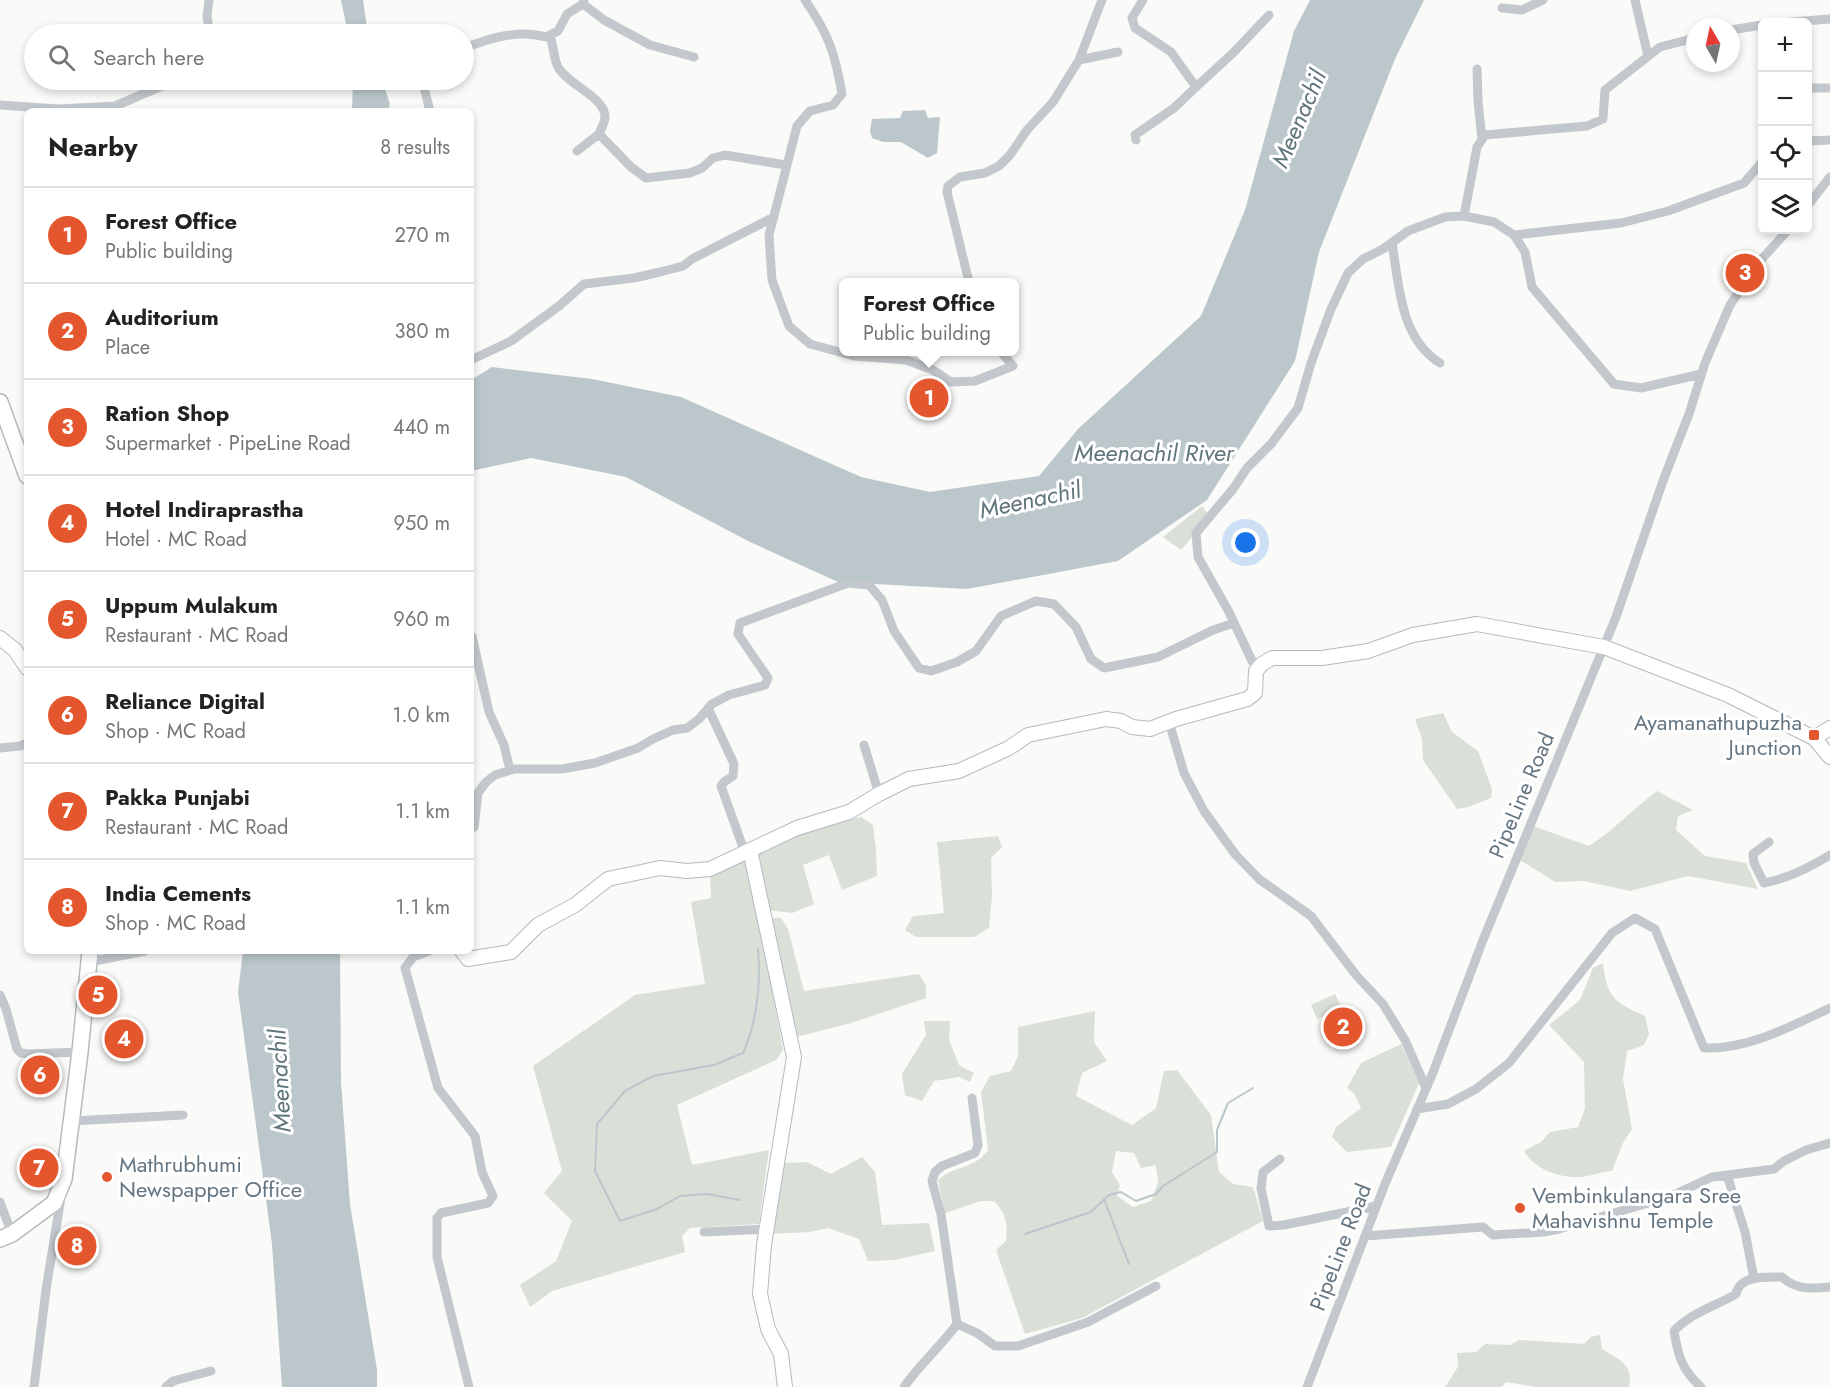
<!DOCTYPE html>
<html lang="en">
<head>
<meta charset="utf-8">
<style>
  :root { --surface:#fff; --page:#f6f6f6; --text:#222; --muted:#767676; --line:#e0e0e0; --accent:#e4572e }
  body { margin:0; font-family:Jost,sans-serif; background:var(--page); color:var(--text) }
  .controls { position:absolute; right:18px; top:18px; display:grid; overflow:hidden; border-radius:9px; box-shadow:0 3px 9px #0003 }
  .controls button { width:54px; height:54px; display:grid; place-items:center; padding:0; border:0; border-bottom:2px solid var(--line); background:var(--surface); color:var(--text); font:30px sans-serif }
  .compass { position:absolute; left:1686px; top:18px; width:54px; height:54px; border-radius:50%; background:var(--surface); box-shadow:0 3px 9px #0003; rotate:351deg }
  .you { position:absolute; left:1246px; top:543px; width:21px; height:21px; margin:-15px; border:4px solid #fff; border-radius:50%; background:#1a73e8; box-shadow:0 0 0 9px #1a73e833 }
  .badge { display:grid; place-items:center; width:39px; height:39px; border-radius:50%; background:var(--accent); color:#fff; font-size:20px; font-weight:700 }
  .pin { position:absolute; translate:-50% -50%; border:3px solid #fff; box-shadow:0 2px 6px #0006 }
  .popup { position:absolute; left:839px; top:278px; width:180px; height:78px; box-sizing:border-box; display:grid; place-content:center; border-radius:9px; background:var(--surface); filter:drop-shadow(0 2px 4px #0005); font-size:20px; white-space:nowrap; color:var(--muted) }
  .popup b { font-size:22px; color:var(--text) }
  .popup::after { content:''; position:absolute; left:50%; top:100%; margin-left:-12px; border:12px solid transparent; border-top-color:var(--surface) }
  .list { margin:0; padding:0; list-style:none }
  h2 { display:flex; justify-content:space-between; align-items:center; height:78px; margin:0; padding:0 24px; font-size:26px }
  h2 small { font-size:20px; font-weight:400; color:var(--muted) }
  .list li { display:grid; grid-template-columns:39px 1fr auto; gap:18px; align-items:center; box-sizing:border-box; height:96px; padding:0 24px; border-top:2px solid var(--line) }
  .list b { display:block; font-size:22px; white-space:nowrap }
  .list p { margin:0; font-size:20px; white-space:nowrap; color:var(--muted) }
  .list em { font-size:20px; font-style:normal; color:var(--muted) }
  .icon { flex:none; width:33px; height:33px; fill:none; stroke:currentColor; stroke-width:2; stroke-linecap:round; stroke-linejoin:round }
  .map { position:relative; flex:none; width:1830px; height:1387px; overflow:hidden }
  .search { position:absolute; background:var(--surface); box-shadow:0 3px 9px #0003; left:24px; top:24px; width:450px; height:66px; display:flex; align-items:center; gap:15px; box-sizing:border-box; padding:0 21px; border-radius:33px; color:var(--muted); font-size:22px }
  .panel { position:absolute; background:var(--surface); box-shadow:0 3px 9px #0003; left:24px; top:108px; width:450px; height:846px; border-radius:9px }
  .map>svg:first-child { display:block }
  .green { fill:#dadfd7; fill-rule:evenodd }
  .water { fill:#bbc7cb }
  .lines { fill:none; stroke-linecap:round; stroke-linejoin:round }
  .stream { stroke:#bbc7cb; stroke-width:2 }
  .secondary-casing { stroke:#b3babf; stroke-width:16 }
  .primary-casing { stroke:#b5babe; stroke-width:18 }
  .street { stroke:#c3c8cc; stroke-width:9 }
  .secondary { stroke:#fff; stroke-width:14 }
  .primary { stroke:#fff; stroke-width:15 }
  .poi-dot { fill:#e4572e; stroke:#fff; stroke-width:2 }
  .labels { text-anchor:middle; stroke-width:6; stroke-linejoin:round; paint-order:stroke }
  .poi-label { font-size:22px; fill:#657683; stroke:#fff; text-anchor:start }
  .street-label { font-size:22px; fill:#657683; stroke:#fff }
  .water-label { font-size:24px; font-style:italic; fill:#60757c; stroke:#fff }
</style>
</head>
<body>
<div class="map">
<svg width="1830" height="1387" viewBox="0 0 1830 1387">
  <rect width="100%" height="100%" fill="#fafaf8"/>
  <!-- green -->
  <path class="green" d="M1202,506L1209,515L1194,530L1191,539L1181,550L1163,537Z
    M1443,713L1452,732L1478,751L1492,789L1491,798L1468,807L1457,809L1423,760L1422,739L1415,719Z
    M1657,791L1693,810L1678,816L1676,830L1705,856L1746,863L1758,889L1688,876L1630,891L1584,881L1555,882L1520,860L1533,826L1589,846C1614,830 1633,809 1657,791Z
    M861,817L873,825L876,850L877,876L842,890L829,855L803,865L814,904L792,913L768,910L758,852L817,826Z
    M998,836L1002,847L991,858L992,895L989,928L974,937H916L905,930L913,916L944,913L937,842Z
    M749,858L783,1050L776,1060L677,1105L692,1165L769,1150L759,1224L690,1228L682,1236L685,1252L552,1291L530,1307L520,1285L556,1261L572,1221L544,1193L562,1171L533,1066L635,995L705,984L691,902L711,898L710,872Z
    M771,918H781L788,929L804,991L919,974L926,985V998L851,1023L797,1037Z
    M1603,963C1607,998 1614,1002 1645,1016L1649,1034L1644,1045L1627,1051L1623,1079L1632,1129L1623,1143L1612,1171C1600,1172 1586,1178 1574,1177C1554,1176 1534,1168 1524,1151L1541,1142L1550,1132L1578,1127L1585,1109L1584,1062L1549,1025L1580,1000L1593,968Z
    M1335,994L1342,1008L1317,1019L1311,1005Z
    M1095,1011L1094,1042L1107,1061L1082,1073L1076,1096L1132,1125L1156,1108L1164,1071L1177,1070L1211,1115L1219,1172L1233,1184L1253,1187L1263,1221L1082,1318L1025,1334L996,1250L1006,1241C1008,1224 1006,1213 994,1201H981L945,1213L938,1180C954,1165 974,1170 988,1150L981,1092L990,1076L1011,1071L1018,1056V1027ZM1116,1151L1134,1153L1141,1168L1156,1165L1158,1183L1151,1201L1133,1207L1117,1196L1120,1185L1112,1172Z
    M924,1021H950L949,1040L959,1065L974,1073L970,1082L959,1077L934,1081L922,1101L905,1095L902,1074L926,1035Z
    M1401,1044L1419,1083L1391,1147L1347,1152L1332,1137L1336,1127L1361,1108L1354,1093L1347,1088L1361,1063Z
    M862,1157L875,1172L882,1225L929,1223L935,1251L894,1260L868,1261L859,1239L828,1228L809,1232L772,1234L783,1163L807,1162L831,1174Z
    M1600,1335L1602,1349C1619,1359 1634,1365 1629,1387H1537L1506,1382L1502,1387H1445L1458,1367L1457,1353L1476,1352L1485,1344L1510,1345L1519,1340L1584,1344L1591,1337Z"/>
  <!-- water -->
  <path class="water" d="M341,0H363L368,34H348Z
    M1310,0H1424L1395,59L1319,252L1295,361L1207,500L1118,561L967,589L838,582L750,542L626,477L531,458L471,471V380L492,367L592,379L681,397L861,477L930,492L1039,476L1078,429L1201,316L1245,210L1294,31Z
    M353,80H382L390,104L388,111H352Z
    M925,110L928,118L940,117L937,153L928,158L901,142H883L872,138L870,131L872,119L900,118L903,111Z
    M243,951H340L341,1082L350,1204L377,1370V1387H282L272,1244L238,992Z"/>
  <g class="lines">
    <!-- stream -->
    <path class="stream" d="M1104,1199L1129,1264
      M740,1200L707,1194L680,1196L657,1209L620,1221L595,1171L597,1124L625,1091L653,1076L714,1065L743,1053C758,1019 761,985 758,948
      M1025,1234L1091,1212L1109,1195L1121,1192L1136,1201L1156,1194L1163,1186L1217,1152V1130L1228,1103L1253,1088"/>
    <defs>
      <path id="secondary" d="M0,638L15,650L27,668
        M1814,738L1830,728
        M750,850L794,1057L764,1245L760,1294L768,1329L781,1354L785,1387
        M462,951L468,959L511,952L538,925L575,905L608,879L660,868L687,871L710,869L797,828L849,812L879,794L909,779L959,771L1009,748L1028,735L1106,719L1121,721L1132,727L1150,729L1176,719L1247,699L1255,693L1256,671L1262,664L1272,658H1322L1368,651L1413,635L1477,624L1604,647L1728,695L1814,738L1830,757"/>
      <path id="primary" d="M0,402L27,476
        M0,1239L12,1234L54,1203L64,1179L80,1052L90,951"/>
    </defs>
    <!-- secondary casing -->
    <use href="#secondary" class="secondary-casing"/>
    <!-- primary casing -->
    <use href="#primary" class="primary-casing"/>
    <!-- street -->
    <path class="street" d="M209,0L207,16L210,34
      M805,0C829,35 835,53 842,94L833,105L810,111L797,126L769,235L772,280L789,326L810,344L854,356L906,360L933,370L951,382L975,381L1013,366L1001,352
      M1143,0L1132,18L1135,28L1171,52L1196,87L1233,53L1269,15
      M1635,0L1648,56
      M583,4L604,20L650,45L694,57
      M1502,8L1522,10L1543,0
      M1791,22L1830,19
      M1731,30L1762,25
      M550,35C553,44 554,60 558,67C568,85 605,97 605,117C605,122 601,129 599,134L631,167L646,178L690,173L702,168L713,158L725,155L786,165
      M464,48C491,38 518,29 546,37L558,31L567,14L583,4L584,0
      M1079,60L1102,0
      M1477,69L1478,101L1482,140
      M422,80L430,111
      M1809,88H1830
      M0,105L58,109L115,106L176,80
      M1136,140L1135,135L1174,108L1196,87
      M1808,141L1830,140
      M577,151L599,134
      M1808,205L1830,177
      M1464,216L1494,222L1514,235L1525,252L1532,287L1614,384L1641,388L1701,374
      M1514,235L1621,223L1668,211L1744,183L1762,162
      M1392,243C1399,285 1400,338 1440,363
      M969,282L947,192L948,186L960,177L985,173L999,166L1010,155L1027,130L1053,102L1079,60L1118,52
      M471,360L511,341L559,306L584,284L634,278L660,272L683,266L692,259L774,217
      M472,636L489,712L504,745L510,770
      M1259,668L1252,661L1229,612L1198,557L1196,533L1233,489L1247,468L1271,444L1298,408L1311,363L1331,309L1348,273L1363,259L1383,249L1408,231L1445,217L1464,216L1477,147L1485,135L1587,126L1603,119L1605,90L1660,47L1695,38
      M708,708L734,764L733,776L724,782L721,786L745,853
      M1169,722L1184,773L1204,811L1235,854L1259,879L1311,916L1356,975L1383,1004L1405,1040L1426,1088
      M864,745L879,794
      M0,748L20,746L27,743
      M471,829L474,827L478,793L486,782L495,775L514,769H562L595,763L638,748L653,739L673,730L687,728L699,719L712,704L729,695L765,685L768,678L738,634L740,623L848,583L869,585L882,600L894,631L919,668L931,671L957,662L976,651L1001,616L1036,601L1054,604L1076,627L1091,659L1104,668L1158,657L1213,630L1234,623
      M1769,842L1753,854L1754,863L1764,883C1789,878 1808,868 1830,855
      M429,951L413,957L405,968L438,1088L475,1136L482,1172L493,1196L488,1203L441,1213L437,1218V1257L469,1387
      M89,962L145,951
      M0,995L6,1009L17,1049L21,1053L28,1054L80,1052
      M1417,1109L1448,1104L1476,1089L1509,1063L1612,933L1635,918L1655,929L1704,1048C1748,1050 1791,1026 1830,1008
      M72,1121L183,1115
      M1280,1159L1263,1172L1261,1188L1269,1226L1284,1225L1376,1206
      M1727,1175L1745,1232L1754,1279
      M0,1202L12,1234
      M704,1232L767,1229
      M1365,1236L1483,1227L1493,1235L1544,1232L1559,1229L1669,1197L1712,1177L1774,1169L1784,1161L1806,1150L1830,1143
      M957,1324L977,1333L995,1346H1018L1088,1322L1156,1286
      M34,1387L46,1290L61,1197
      M166,1387L173,1381L211,1371
      M904,1387C920,1364 941,1346 957,1324L941,1214L932,1181L935,1172L942,1166L975,1153L978,1145L972,1098
      M1307,1387L1385,1184L1432,1075L1483,940L1616,617L1664,478L1689,414L1705,363L1730,305L1760,261L1788,230
      M1701,1387C1682,1370 1678,1356 1674,1331C1690,1313 1716,1306 1736,1294C1740,1275 1765,1277 1782,1277C1796,1290 1811,1289 1830,1287"/>
    <!-- secondary -->
    <use href="#secondary" class="secondary"/>
    <!-- primary -->
    <use href="#primary" class="primary"/>
  </g>
  <!-- markers -->
  <g class="poi-dot">
    <rect x="1808" y="729" width="12" height="12" rx="3"/>
    <circle cx="107" cy="1177" r="6"/>
    <circle cx="1520" cy="1208" r="6"/>
  </g>
  <g class="labels">
    <!-- poi labels -->
    <g class="poi-label">
      <text x="1802" y="730" text-anchor="end">Ayamanathupuzha<tspan x="1802" dy="25">Junction</tspan></text>
      <text x="119" y="1172">Mathrubhumi<tspan x="119" dy="25">Newspapper Office</tspan></text>
      <text x="1532" y="1203">Vembinkulangara Sree<tspan x="1532" dy="25">Mahavishnu Temple</tspan></text>
    </g>
    <!-- street labels -->
    <g class="street-label">
      <text transform="translate(1521 795) rotate(-67)" y="8">PipeLine Road</text>
      <text transform="translate(1340 1247) rotate(-69)" y="8">PipeLine Road</text>
    </g>
    <!-- water labels -->
    <g class="water-label">
      <text transform="translate(1299 119) rotate(-67)" y="8">Meenachil</text>
      <text x="1154" y="461">Meenachil River</text>
      <text transform="translate(1030 500) rotate(-12)" y="8">Meenachil</text>
      <text transform="translate(280 1081) rotate(-93)" y="8">Meenachil</text>
    </g>
  </g>
</svg>
<div class="controls">
<button>+</button>
<button>−</button>
<button><svg class="icon" aria-label="locate" viewBox="0 0 24 24"><circle cx="12" cy="12" r="6"/><path d="M12 2v4M12 18v4M2 12h4M18 12h4"/></svg></button>
<button><svg class="icon" aria-label="layers" viewBox="0 0 24 24"><path d="M12 4l9 5-9 5-9-5zM3 14l9 5 9-5"/></svg></button>
</div>
<svg class="compass" viewBox="-18 -18 36 36"><path d="M0-13l5 13h-10z" fill="#e53935"/><path d="M0 13l5-13h-10z" fill="#767676"/></svg>
<div class="you"></div>
<div class="pin badge" style="left:929px;top:398px">1</div>
<div class="popup"><b>Forest Office</b>Public building</div>
<div class="pin badge" style="left:1343px;top:1027px">2</div>
<div class="pin badge" style="left:1745px;top:273px">3</div>
<div class="pin badge" style="left:124px;top:1039px">4</div>
<div class="pin badge" style="left:98px;top:995px">5</div>
<div class="pin badge" style="left:40px;top:1075px">6</div>
<div class="pin badge" style="left:39px;top:1168px">7</div>
<div class="pin badge" style="left:77px;top:1246px">8</div>
<div class="search"><svg class="icon" aria-label="search" viewBox="0 0 24 24"><circle cx="10" cy="10" r="6"/><path d="M15 15l6 6"/></svg>Search here</div>
<section class="panel">
<h2>Nearby<small>8 results</small></h2>
<ul class="list">
<li><span class="badge">1</span><div><b>Forest Office</b><p>Public building</p></div><em>270 m</em></li>
<li><span class="badge">2</span><div><b>Auditorium</b><p>Place</p></div><em>380 m</em></li>
<li><span class="badge">3</span><div><b>Ration Shop</b><p>Supermarket · PipeLine Road</p></div><em>440 m</em></li>
<li><span class="badge">4</span><div><b>Hotel Indiraprastha</b><p>Hotel · MC Road</p></div><em>950 m</em></li>
<li><span class="badge">5</span><div><b>Uppum Mulakum</b><p>Restaurant · MC Road</p></div><em>960 m</em></li>
<li><span class="badge">6</span><div><b>Reliance Digital</b><p>Shop · MC Road</p></div><em>1.0 km</em></li>
<li><span class="badge">7</span><div><b>Pakka Punjabi</b><p>Restaurant · MC Road</p></div><em>1.1 km</em></li>
<li><span class="badge">8</span><div><b>India Cements</b><p>Shop · MC Road</p></div><em>1.1 km</em></li>
</ul>
</section>
</div>
</body>
</html>
